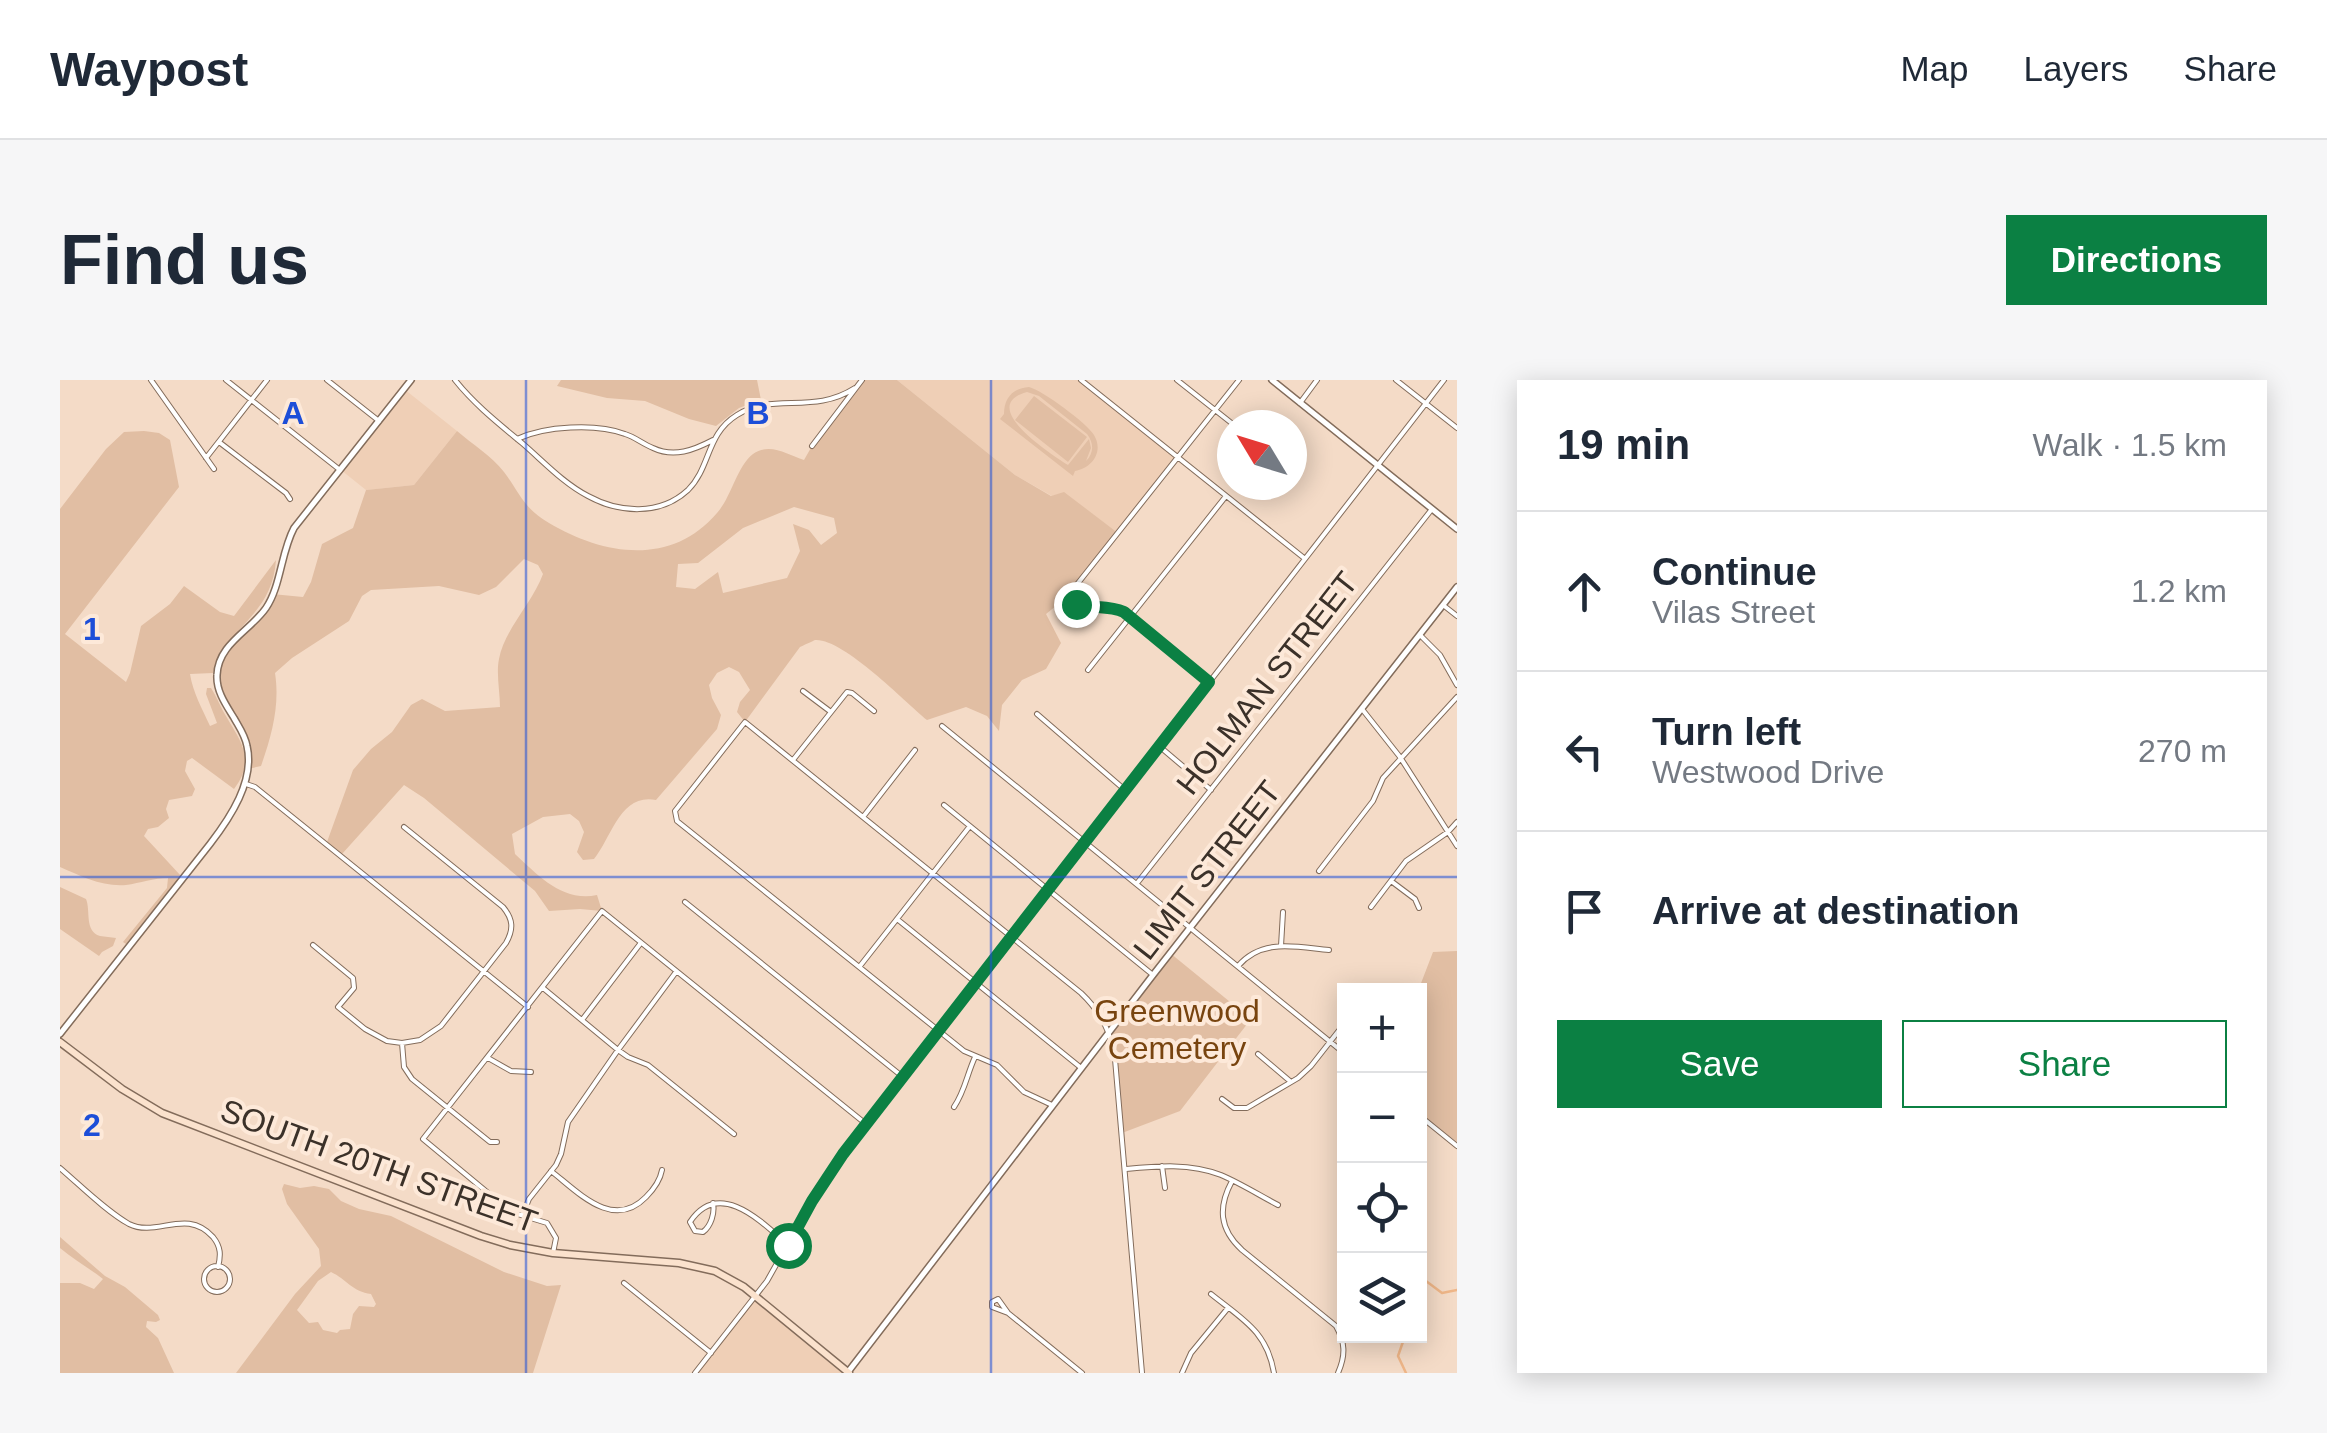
<!DOCTYPE html>
<html lang="en">
<head>
<meta charset="utf-8">
<style>
  :root { --surface:#fff; --page:#f6f6f7; --text:#1f2937; --muted:#747a83; --line:#e0e1e3; --accent:#0b8043 }
  body { margin:0; font-family:Arial,sans-serif; background:var(--page); color:var(--text) }
  .controls { position:absolute; right:30px; bottom:30px; display:grid; overflow:hidden; border-radius:0px; box-shadow:0 5px 25px #0003 }
  .controls button { width:90px; height:90px; display:grid; place-items:center; padding:0; border:0; border-bottom:2px solid var(--line); background:var(--surface); color:var(--text); font:50px sans-serif }
  .compass { position:absolute; left:1157px; top:30px; width:90px; height:90px; border-radius:50%; background:var(--surface); box-shadow:0 5px 25px #0003; rotate:308deg }
  .stop { position:absolute; width:30px; height:30px; margin:-22px; border:8px solid #0b8043; border-radius:50%; background:#fff }
  .stop.end { background:#0b8043; border-color:#fff; box-shadow:0 2px 10px #0008 }
  .list { margin:0; padding:0; list-style:none }
  h2 { display:flex; justify-content:space-between; align-items:center; height:130px; margin:0; padding:0 40px; font-size:42px }
  h2 small { font-size:32px; font-weight:400; color:var(--muted) }
  .list li { display:grid; grid-template-columns:65px 1fr auto; gap:30px; align-items:center; box-sizing:border-box; height:160px; padding:0 40px; border-top:2px solid var(--line) }
  .list b { display:block; font-size:38px; white-space:nowrap }
  .list p { margin:0; font-size:32px; white-space:nowrap; color:var(--muted) }
  .list em { font-size:32px; font-style:normal; color:var(--muted) }
  .actions { display:flex; gap:20px; padding:30px 40px }
  .actions a { flex:1; padding:22px 0; border:2px solid var(--accent); border-radius:0px; text-align:center; font-size:35px; color:var(--accent) }
  .actions .main { background:var(--accent); color:#fff }
  .icon { flex:none; width:55px; height:55px; fill:none; stroke:currentColor; stroke-width:2; stroke-linecap:round; stroke-linejoin:round }
  .map { position:relative; flex:none; width:1397px; height:993px; overflow:hidden; border-radius:0px }
  header { display:flex; align-items:center; gap:60px; box-sizing:border-box; height:140px; padding:0 50px; background:var(--surface); border-bottom:2px solid var(--line) }
  header strong { font-size:48px }
  nav { display:flex; gap:55px; margin-inline-start:auto; font-size:35px }
  .intro { display:flex; align-items:center; justify-content:space-between; box-sizing:border-box; height:240px; padding:0 60px }
  h1 { margin:0; font-size:70px }
  .button { padding:25px 45px; border-radius:0px; background:var(--accent); color:#fff; font-size:35px; font-weight:700 }
  main { display:flex; gap:60px; padding:0 60px }
  aside { flex:1; background:var(--surface); border-radius:0px; box-shadow:0 5px 25px #0003 }
  .map>svg:first-child { display:block }
  .built { fill:#efcfb6 }
  .green { fill:#e1bea3; fill-rule:evenodd }
  .lines { fill:none; stroke-linecap:round; stroke-linejoin:round }
  .stream { stroke:#efb688; stroke-width:2.5 }
  .minor-casing { stroke:#836c5b; stroke-width:6 }
  .tertiary-casing { stroke:#836c5b; stroke-width:8 }
  .secondary-casing { stroke:#836c5b; stroke-width:9 }
  .minor { stroke:#fff; stroke-width:4 }
  .tertiary { stroke:#fff; stroke-width:5 }
  .secondary { stroke:#fbe2cd; stroke-width:6 }
  .route { stroke:#0b8043; stroke-width:12 }
  .grid { fill:none; stroke:#1d4ed8; stroke-width:2.5; stroke-opacity:0.55 }
  .labels { text-anchor:middle; stroke-width:8; stroke-linejoin:round; paint-order:stroke }
  .street-label { font-size:32px; fill:#3b3129; stroke:#fde9d9 }
  .park-label { font-size:32px; fill:#78440f; stroke:#fde9d9 }
  .grid-label { font-size:32px; text-anchor:middle; font-weight:bold; fill:#1d4ed8; stroke:#fde9d9; stroke-width:8; stroke-linejoin:round; paint-order:stroke }
</style>
</head>
<body>
<header>
<strong>Waypost</strong>
<nav><a>Map</a><a>Layers</a><a>Share</a></nav>
</header>
<div class="intro"><h1>Find us</h1><a class="button">Directions</a></div>
<main>
<div class="map">
<svg width="1397" height="993" viewBox="0 0 1397 993">
  <rect width="100%" height="100%" fill="#f4dbc7"/>
  <!-- built -->
  <path class="built" d="M837,0H1028L1026,3L1117,78L1058,153L1004,113L992,116L955,95Z
    M344,9L397,51L354,105L306,110L281,90Z
    M696,917L787,993H635Z"/>
  <!-- green -->
  <path class="green" d="M501,0H697L701,20L679,28L656,46L629,39L585,21L547,18L497,6Z
    M802,0H837L955,95L991,116L1004,112L1058,153L1007,217L986,234L1001,263L986,289L962,300L942,325L939,351L927,336L906,327L867,340C844,321 783,258 755,260C753,261 742,266 740,267L685,342L677,332L680,322L690,310L679,292L669,287L657,293L649,305L652,318L661,335L657,349L596,420C560,413 552,457 534,479L523,480L517,472L524,452L519,441L510,434L483,437L452,454L455,474C479,496 502,522 537,515L542,531L520,529L489,531L475,511L364,418L344,405L282,474L267,462L293,390L311,369L332,352L351,325L362,319L385,331L440,327C440,312 436,293 439,279C444,250 473,222 483,194L478,185L464,179L436,207L419,215L379,206L311,210L302,216L289,241L232,278L215,293C220,325 212,355 201,386L188,389C188,381 189,372 187,365C176,332 147,314 163,276C171,256 201,239 212,214L243,217L251,202L262,164L293,148L306,110L354,105L397,51C412,64 432,76 444,92C460,113 463,128 489,143C543,175 611,187 657,133C671,118 677,86 693,74C710,62 728,75 744,80L752,66ZM734,127L774,138L777,153L761,165L749,150L733,144L740,171L727,198L663,213L658,192L635,209L616,207L618,184L638,183L683,148Z
    M969,7C982,10 1028,44 1034,55C1044,72 1032,88 1015,91L1013,96L940,39L944,34C944,18 953,8 969,7ZM967,12L979,16L1027,54C1034,63 1034,73 1026,81L1031,68L1029,59L1008,85C991,74 916,26 967,12Z
    M974,16L1027,57L1008,82L955,40Z
    M84,51L99,53L110,60L119,107L5,254L66,302L70,293L81,246L110,224L124,206L160,232L174,236L216,180C212,237 167,245 153,293L130,294C133,313 142,328 150,346L157,343L146,314L147,308H151C156,316 159,323 163,331C178,358 198,378 174,409L132,378L127,381L125,391L135,409L132,416L109,420L106,429L109,438L98,447L88,449L84,456L121,496L66,564L63,562L107,508L108,498C94,498 80,503 66,505C42,507 21,496 0,487V129L46,69L64,52Z
    M0,507L26,519C31,531 24,551 40,556C45,557 51,557 56,558L53,566L42,572L39,576L0,549Z
    M1397,571V762L1360,734V611H1358L1373,572Z
    M1110,573L1191,639L1120,731L1062,753L1055,679L1049,652Z
    M224,804L240,808L254,806L269,809L281,821L299,829L331,836L444,892L487,906L501,905L473,993H176L235,914L261,886L259,869L227,824L222,809ZM271,892C286,899 293,912 311,914L316,924L314,927L299,926L293,934L290,949L280,950L277,953L263,950L258,942L249,943L237,930L258,901Z
    M0,857L45,896L65,907L98,935L100,940L96,942L87,941L86,947L98,958L114,993H0V903H20L34,909L43,899C29,888 14,880 0,868Z"/>
  <g class="lines">
    <!-- stream -->
    <path class="stream" d="M1360,900L1366,901L1382,913L1397,910
      M1345,956L1338,976L1346,993"/>
    <defs>
      <path id="minor" d="M91,0L154,89
        M166,0L280,90
        M267,0L319,41
        M395,0C414,24 438,43 462,63C483,81 503,103 528,116C559,133 600,136 628,110C651,87 646,54 677,35C714,12 753,35 795,8
        M1021,0L1244,178
        M1117,0L1174,45
        M1336,0L1397,48
        M1240,23L1257,0
        M457,59C485,46 536,43 565,54C575,57 583,64 593,68C614,78 634,70 653,60
        M159,62L226,113L230,119
        M752,66L802,0
        M146,78L207,0
        M1383,225L1397,236
        M1360,255L1380,275L1397,305
        M1028,290L1166,116
        M1149,302L1064,232C1043,223 1027,232 1007,217L1179,0
        M743,311L771,332
        M1302,329L1340,377L1397,466
        M977,334L1065,410
        M882,346L1284,673
        M1099,366L1151,410
        M733,380L787,312L792,313L814,331
        M186,404L195,407L468,627
        M884,425L1093,595
        M803,437L855,370
        M1259,491L1313,421L1323,398L1397,317
        M1331,501L1355,519L1359,528
        M1078,502L1372,129
        M625,522L843,697
        M1311,527L1346,481L1388,452L1397,442
        M837,539L1020,687
        M253,565L293,598L294,608L278,627L305,649L327,661L342,663L360,660L381,646L446,563C454,549 453,539 443,527L344,447
        M1221,566L1223,532
        M800,586L910,446
        M1178,586C1202,558 1236,567 1269,570
        M483,608L558,670L568,677L588,685L674,754
        M1312,611L1315,607
        M522,640L580,564
        M342,663L344,687L352,699L430,762H437
        M1198,674L1231,702
        M428,678L451,691L471,692
        M1162,719L1174,728H1187L1238,698L1251,686L1284,644
        M992,725L964,712L937,685L904,671L617,441L615,431L685,342L1021,613C1041,632 1051,652 1055,679L1082,993
        M894,727C905,711 907,694 915,677
        M1360,736L1397,766
        M1102,786L1105,808
        M0,788C21,806 46,831 69,844C97,858 126,827 153,857C161,867 161,875 158,887
        M1066,789C1098,786 1130,783 1161,795C1180,803 1199,815 1218,825
        M491,791C518,812 553,851 586,817C594,809 600,801 602,790
        M1172,801C1158,827 1159,849 1182,870L1276,946C1285,962 1286,975 1278,993
        M653,823C655,833 651,846 643,852L635,851L630,842C659,798 702,842 728,865
        M463,834L469,819L496,785L501,774L508,742L558,670L616,592
        M493,873L496,858L487,843L451,832L363,759L542,531L806,744
        M144 899a13 13 0 1 1 26 0a13 13 0 1 1-26 0Z
        M564,903L651,973
        M1151,914C1182,939 1207,951 1214,993
        M948,933L932,927V922L938,919L948,933L1022,993
        M635,993L707,901L752,821L806,744L1384,0
        M1122,993L1131,973L1168,928"/>
      <path id="tertiary" d="M1212,0L1397,149
        M0,654L150,464C170,438 195,401 187,366C185,355 179,347 174,338C166,325 156,311 157,295C158,264 190,251 206,228C221,206 221,172 234,148L351,0
        M788,992L1093,595L1397,207"/>
      <path id="secondary" d="M0,662L62,709L102,733L421,856L450,865L493,873L619,883L655,891L684,907L789,993"/>
    </defs>
    <!-- minor casing -->
    <use href="#minor" class="minor-casing"/>
    <!-- tertiary casing -->
    <use href="#tertiary" class="tertiary-casing"/>
    <!-- secondary casing -->
    <use href="#secondary" class="secondary-casing"/>
    <!-- minor -->
    <use href="#minor" class="minor"/>
    <!-- tertiary -->
    <use href="#tertiary" class="tertiary"/>
    <!-- secondary -->
    <use href="#secondary" class="secondary"/>
  </g>
  <g class="lines">
    <!-- route -->
    <path class="route" d="M728,865L752,821L783,774L1149,302L1064,232C1048,225 1032,229 1016,224"/>
  </g>
  <!-- grid -->
  <path class="grid" d="M466,0V993M931,0V993M0,497H1397"/>
  <g class="labels">
    <!-- street labels -->
    <g class="street-label">
      <text transform="translate(1207 303) rotate(-52)" y="11">HOLMAN STREET</text>
      <text transform="translate(1147 490) rotate(-52)" y="11">LIMIT STREET</text>
      <text transform="translate(319 786) rotate(20)" y="11">SOUTH 20TH STREET</text>
    </g>
    <!-- park labels -->
    <g class="park-label">
      <text x="1117" y="642">Greenwood<tspan x="1117" dy="37">Cemetery</tspan></text>
    </g>
  </g>
  <g class="grid-label">
    <text x="233" y="44">A</text>
    <text x="698" y="44">B</text>
    <text x="32" y="260">1</text>
    <text x="32" y="756">2</text>
  </g>
</svg>
<div class="controls">
<button>+</button>
<button>−</button>
<button><svg class="icon" aria-label="locate" viewBox="0 0 24 24"><circle cx="12" cy="12" r="6"/><path d="M12 2v4M12 18v4M2 12h4M18 12h4"/></svg></button>
<button><svg class="icon" aria-label="layers" viewBox="0 0 24 24"><path d="M12 4l9 5-9 5-9-5zM3 14l9 5 9-5"/></svg></button>
</div>
<svg class="compass" viewBox="-18 -18 36 36"><path d="M0-13l5 13h-10z" fill="#e53935"/><path d="M0 13l5-13h-10z" fill="#747a83"/></svg>
<div class="stop" style="left:728px;top:865px"></div>
<div class="stop end" style="left:1016px;top:224px"></div>
</div>
<aside>
<h2>19 min<small>Walk · 1.5 km</small></h2>
<ul class="list">
<li><svg class="icon" aria-label="ahead" viewBox="0 0 24 24"><path d="M12 20V5M6 11l6-6 6 6"/></svg><div><b>Continue</b><p>Vilas Street</p></div><em>1.2 km</em></li>
<li><svg class="icon" aria-label="left" viewBox="0 0 24 24"><path d="M17 20v-9H6M10 6l-5 5 5 5"/></svg><div><b>Turn left</b><p>Westwood Drive</p></div><em>270 m</em></li>
<li><svg class="icon" aria-label="arrive" viewBox="0 0 24 24"><path d="M6 21V4h12l-3 4 3 4H6"/></svg><div><b>Arrive at destination</b></div></li>
</ul>
<div class="actions"><a class="main">Save</a><a>Share</a></div>
</aside>
</main>
</body>
</html>
